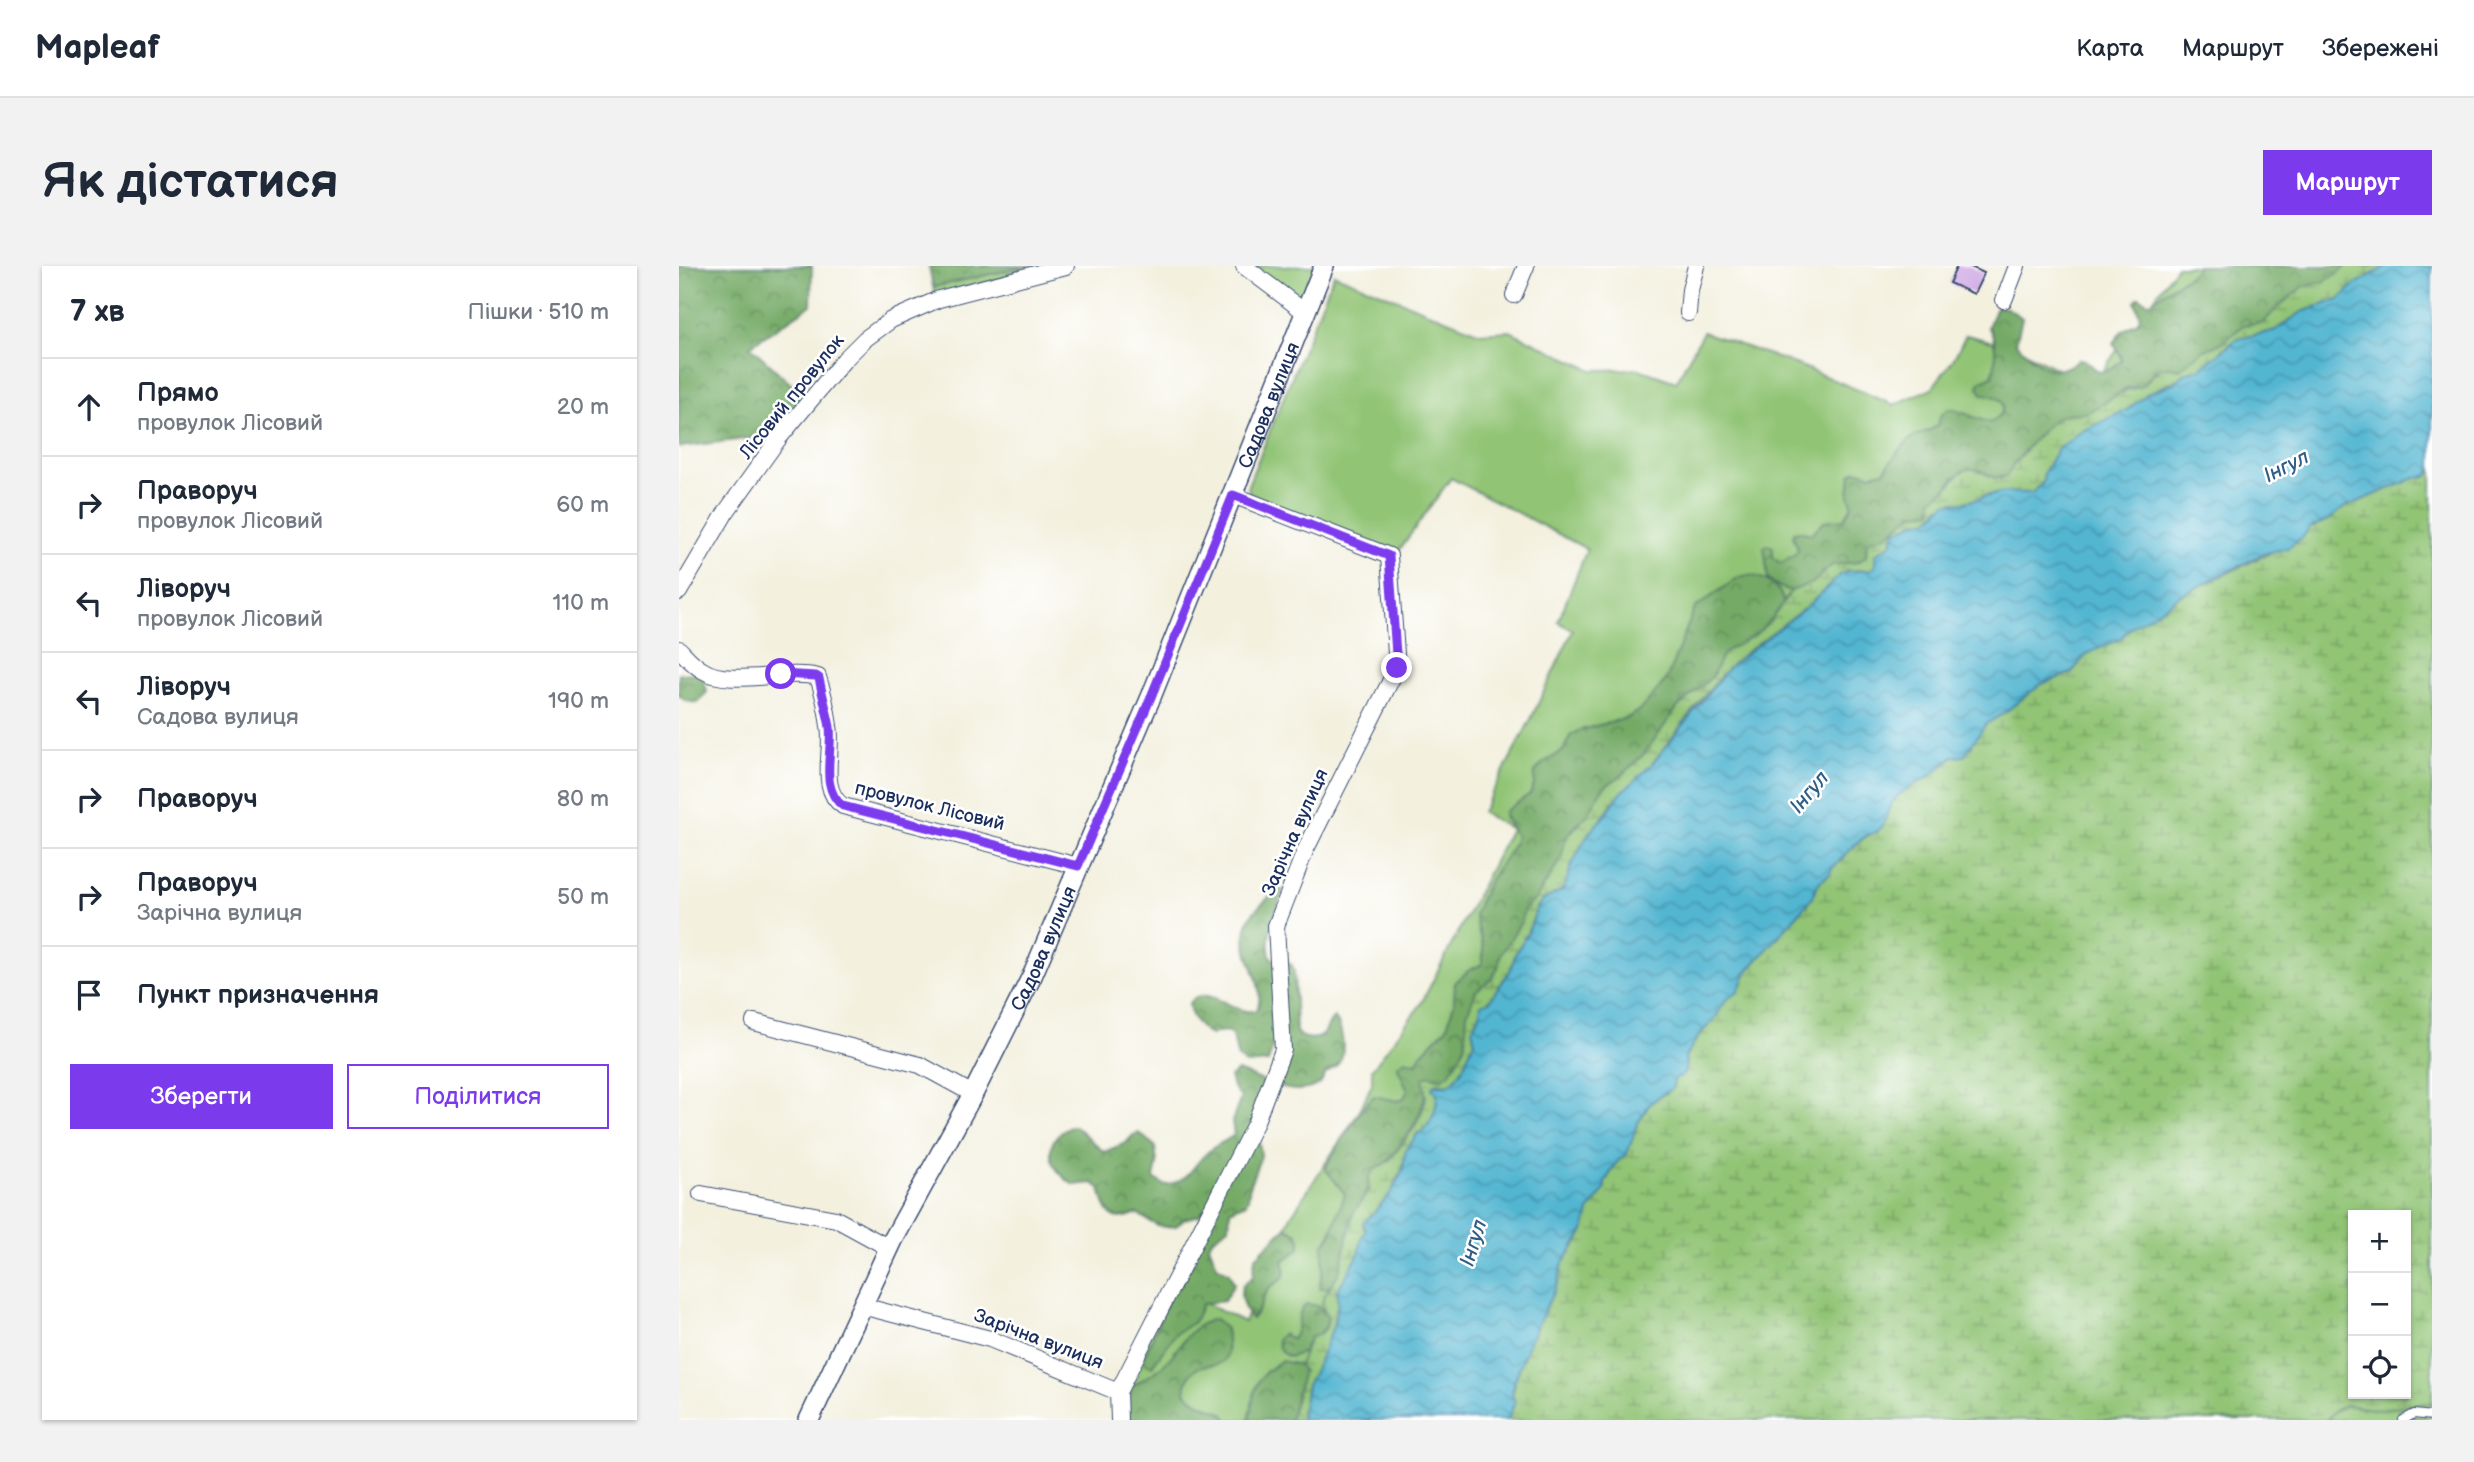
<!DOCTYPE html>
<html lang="uk">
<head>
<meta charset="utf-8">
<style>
  :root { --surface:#fff; --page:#f2f2f3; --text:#1f2937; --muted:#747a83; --line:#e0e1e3; --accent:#7c3aed }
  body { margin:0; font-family:"Balsamiq Sans",sans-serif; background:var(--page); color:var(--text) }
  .controls { position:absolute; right:21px; bottom:21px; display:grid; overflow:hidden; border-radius:0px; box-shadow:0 2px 5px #0004 }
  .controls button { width:63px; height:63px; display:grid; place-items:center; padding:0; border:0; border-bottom:2px solid var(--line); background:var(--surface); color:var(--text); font:35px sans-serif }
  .stop { position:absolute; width:21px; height:21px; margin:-16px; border:5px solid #7c3aed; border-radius:50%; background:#fff }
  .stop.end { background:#7c3aed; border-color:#fff; box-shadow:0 2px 7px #0008 }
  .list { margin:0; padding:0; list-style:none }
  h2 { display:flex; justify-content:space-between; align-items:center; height:91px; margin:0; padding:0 28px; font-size:30px }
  h2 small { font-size:23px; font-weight:400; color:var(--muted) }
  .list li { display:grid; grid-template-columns:46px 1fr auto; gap:21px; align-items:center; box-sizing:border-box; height:98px; padding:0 28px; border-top:2px solid var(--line) }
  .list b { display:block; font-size:26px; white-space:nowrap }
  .list p { margin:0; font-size:23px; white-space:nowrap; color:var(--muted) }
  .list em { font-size:23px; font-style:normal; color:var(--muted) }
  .actions { display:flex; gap:14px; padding:21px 28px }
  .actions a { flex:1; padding:16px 0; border:2px solid var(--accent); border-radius:0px; text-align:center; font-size:24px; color:var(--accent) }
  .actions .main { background:var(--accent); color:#fff }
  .icon { flex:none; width:38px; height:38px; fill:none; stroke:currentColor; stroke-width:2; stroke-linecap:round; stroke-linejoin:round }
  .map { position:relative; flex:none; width:1753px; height:1154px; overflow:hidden; border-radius:0px }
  header { display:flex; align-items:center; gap:42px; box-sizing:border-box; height:98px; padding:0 35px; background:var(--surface); border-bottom:2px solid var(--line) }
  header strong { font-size:33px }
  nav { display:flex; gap:38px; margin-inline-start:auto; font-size:24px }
  .intro { display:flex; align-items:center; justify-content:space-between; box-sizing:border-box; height:168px; padding:0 42px }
  h1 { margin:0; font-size:49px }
  .button { padding:18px 32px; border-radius:0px; background:var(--accent); color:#fff; font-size:24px; font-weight:700 }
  main { display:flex; gap:42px; padding:0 42px }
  aside { flex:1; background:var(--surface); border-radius:0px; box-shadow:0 2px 5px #0004 }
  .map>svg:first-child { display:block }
  .grass { fill:#91c475; stroke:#567a6a; stroke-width:2 }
  .forest { fill:url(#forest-crowns); stroke:#486c62; stroke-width:2 }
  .wetland { fill:url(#wetland-marsh); stroke:#567a6a; stroke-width:2; fill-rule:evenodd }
  .water { fill:url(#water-waves); stroke:#367298; stroke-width:2 }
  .building { fill:#d3afe6 }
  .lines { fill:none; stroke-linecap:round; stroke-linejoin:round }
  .service-casing { stroke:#3b4c71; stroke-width:10 }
  .minor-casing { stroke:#3b4c71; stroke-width:18 }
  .tertiary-casing { stroke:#3b4c71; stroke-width:22 }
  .service { stroke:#fff; stroke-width:8 }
  .minor { stroke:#fff; stroke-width:16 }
  .tertiary { stroke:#fff; stroke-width:19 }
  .route { stroke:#7c3aed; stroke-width:9 }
  .labels { text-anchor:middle; stroke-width:5; stroke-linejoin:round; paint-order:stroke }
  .street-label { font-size:19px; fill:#1b2f5e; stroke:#fff }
  .water-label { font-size:21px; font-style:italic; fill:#2e5e86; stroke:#fff }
</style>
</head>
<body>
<header>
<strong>Mapleaf</strong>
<nav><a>Карта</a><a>Маршрут</a><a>Збережені</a></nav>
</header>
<div class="intro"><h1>Як дістатися</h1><a class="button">Маршрут</a></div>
<main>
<aside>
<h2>7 хв<small>Пішки · 510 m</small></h2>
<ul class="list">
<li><svg class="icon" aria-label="ahead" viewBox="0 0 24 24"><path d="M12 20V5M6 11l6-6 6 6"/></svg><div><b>Прямо</b><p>провулок Лісовий</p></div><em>20 m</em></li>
<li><svg class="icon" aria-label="right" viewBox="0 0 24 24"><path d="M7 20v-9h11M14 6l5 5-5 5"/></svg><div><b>Праворуч</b><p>провулок Лісовий</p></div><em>60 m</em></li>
<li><svg class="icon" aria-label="left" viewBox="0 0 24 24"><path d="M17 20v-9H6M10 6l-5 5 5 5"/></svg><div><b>Ліворуч</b><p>провулок Лісовий</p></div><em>110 m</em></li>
<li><svg class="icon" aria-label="left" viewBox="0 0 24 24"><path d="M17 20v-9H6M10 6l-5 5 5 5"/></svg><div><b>Ліворуч</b><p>Садова вулиця</p></div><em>190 m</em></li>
<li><svg class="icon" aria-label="right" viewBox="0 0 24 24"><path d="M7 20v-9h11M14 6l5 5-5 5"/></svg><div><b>Праворуч</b></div><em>80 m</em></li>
<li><svg class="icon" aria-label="right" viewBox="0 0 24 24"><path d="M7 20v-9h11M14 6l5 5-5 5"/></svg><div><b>Праворуч</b><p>Зарічна вулиця</p></div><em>50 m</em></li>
<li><svg class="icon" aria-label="arrive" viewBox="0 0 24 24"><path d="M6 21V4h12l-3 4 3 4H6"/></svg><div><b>Пункт призначення</b></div></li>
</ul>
<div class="actions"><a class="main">Зберегти</a><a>Поділитися</a></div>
</aside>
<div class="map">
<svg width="1753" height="1154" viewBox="0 0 1753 1154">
  <defs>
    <pattern id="forest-crowns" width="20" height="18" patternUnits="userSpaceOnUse" patternTransform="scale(1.75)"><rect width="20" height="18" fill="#74aa66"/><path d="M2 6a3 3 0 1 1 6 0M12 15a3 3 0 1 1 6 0" fill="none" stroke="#5e8b57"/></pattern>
    <pattern id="wetland-marsh" width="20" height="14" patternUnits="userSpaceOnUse" patternTransform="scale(1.75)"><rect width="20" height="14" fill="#91c475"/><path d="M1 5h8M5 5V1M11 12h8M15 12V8" fill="none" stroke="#76a063"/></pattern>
    <pattern id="water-waves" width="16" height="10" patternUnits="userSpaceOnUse" patternTransform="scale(1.75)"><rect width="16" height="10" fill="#52b6d1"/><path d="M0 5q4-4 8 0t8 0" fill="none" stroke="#4394ad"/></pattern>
  </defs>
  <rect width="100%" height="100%" fill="#fff"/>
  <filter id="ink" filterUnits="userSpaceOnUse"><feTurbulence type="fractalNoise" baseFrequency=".0143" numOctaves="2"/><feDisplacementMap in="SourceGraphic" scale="14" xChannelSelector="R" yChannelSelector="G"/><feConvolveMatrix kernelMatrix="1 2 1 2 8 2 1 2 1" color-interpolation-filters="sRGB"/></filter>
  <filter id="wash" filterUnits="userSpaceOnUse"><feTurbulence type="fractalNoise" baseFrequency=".00686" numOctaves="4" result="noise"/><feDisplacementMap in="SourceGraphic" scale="28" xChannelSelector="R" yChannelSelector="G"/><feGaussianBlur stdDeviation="1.57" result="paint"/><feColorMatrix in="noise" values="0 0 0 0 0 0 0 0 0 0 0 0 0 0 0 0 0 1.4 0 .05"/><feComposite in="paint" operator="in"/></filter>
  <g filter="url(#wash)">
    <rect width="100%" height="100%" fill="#f3f0de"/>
    <!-- grass -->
    <path class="grass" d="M348,0H375L256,29L254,21Z
      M570,0H638L621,36Z
      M1498,0H1669L1658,9L1467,117L1108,329L1101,345L965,488L788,748L786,778L747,831L680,938L655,1018L645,1031L643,1039L649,1052L624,1105L611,1154H492L438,1122L494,1022L565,1056L612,950L680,846L693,818V803L742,738L832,563L803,546L851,455L894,364L879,356L908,283L772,212L716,290L570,227L569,219L655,8L801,67L831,65L913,104L960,103L997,116L1024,66L1119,99L1215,139L1253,122L1274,94L1287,69L1338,82L1412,121Z
      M1753,1137V1151L1728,1154H1648L1655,1145L1667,1139L1701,1144L1725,1139Z"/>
    <!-- forest -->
    <path class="forest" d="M0,0H133L132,39L71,80L129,134L97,169L0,181Z
      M250,0H348L254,21Z
      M1519,0H1669L1645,16L1625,20L1599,41L1584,57L1565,59L1545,76L1524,85L1501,103L1477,104L1462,121L1448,122L1410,147L1367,161L1345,185L1327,211L1316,212L1298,203L1275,211L1268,222L1257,230L1252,246L1234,247L1205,272L1187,281V290C1177,300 1168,295 1155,299C1149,301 1144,309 1139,314C1119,329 1107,328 1089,313L1085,281L1088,279L1094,281V292L1102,297L1116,288L1119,283L1114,270L1115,266L1120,265L1132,268L1146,255L1165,253L1173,239L1170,229L1172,208L1177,204L1191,208L1205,205L1221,183L1235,170L1251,164L1258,159L1262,149L1269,143C1284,144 1296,154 1312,156C1332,143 1325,130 1303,128L1299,121L1301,116L1313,110C1318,97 1318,72 1309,61L1317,41L1328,42L1343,52L1337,77C1357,96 1373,117 1400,93L1406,94L1420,106L1428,105L1442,95V90L1434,77L1442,66L1460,55L1461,49L1456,35L1460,31L1470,37C1480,32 1486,24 1495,19C1506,12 1511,11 1519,0Z
      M1070,309C1085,311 1104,321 1104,338L1093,353L1076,369L1049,384L1043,390L1033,411L999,441L965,488L943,509L924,522L909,549L892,565L882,593L857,633L845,643L842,656L834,672L822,688L819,702L813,712L797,725L788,748L786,778L782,788L770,808L762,813L750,809C745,841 740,856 720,881C712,891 707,899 695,904C689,925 680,942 672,961C663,980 667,1009 649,1022H640L644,1002V980L651,970L666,928L647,904L648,898C656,885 686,836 695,830L719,835L725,832L729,824L718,800L726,794L737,797L742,788L768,761L775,737L776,717L790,704L804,698V681L795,648L809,617L835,578L837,570L825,550L826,545L851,528L855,519L856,506L864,497L884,485L892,469L901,464L948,452L963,442L987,414L1016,342L1060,311Z
      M17,407L25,414L28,426L19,437L7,435L0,429V408Z
      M601,623L604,624C599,643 583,675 593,693L612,698L615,703L617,766C623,773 637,776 645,767C649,762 649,757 655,752C663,758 666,783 662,793C659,802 651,802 646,808C644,810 644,815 641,817C630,826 610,826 599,819L598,777L595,778L589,796L567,798L559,792C554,776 557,757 532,769C521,765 510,749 510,737C530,714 557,753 578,744C592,708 540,674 584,637C590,632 594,626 601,623Z
      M559,805L587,816L592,831L591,843L579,866L582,890L571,918L569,933L567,937L551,944L550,961L533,973L530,979L538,1000L550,1007L555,1018L545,1035L523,1038L515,1056L497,1067L473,1100L467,1098L464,1094L527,940L520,949L505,953L497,960L485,961L476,958L458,948C454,948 451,950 446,951C428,956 424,935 421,922L414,917L395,919C387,914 375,903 373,894C368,878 380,862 396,860L425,886L447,877L454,869L460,867L476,880L478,898L475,912L485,919C513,915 512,900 530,885C537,879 547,875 555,869L553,855L562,832L554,821L551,811Z
      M607,962L618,967L621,974V982L604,995C611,1019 595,1012 587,1027C582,1037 581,1044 573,1053C566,1046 558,1028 565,1018C568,1015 572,1013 574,1010L576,992C580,988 603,964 607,962Z
      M627,1038C653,1039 656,1064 631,1072L623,1087L611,1091C602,1088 599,1083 598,1073L604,1068L613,1073C622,1063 616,1047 627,1038Z
      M536,1053L547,1063C548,1072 550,1083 547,1091C540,1109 510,1085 506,1126C511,1130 517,1136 522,1138C533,1144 542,1142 549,1154H447L446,1124C457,1117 469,1111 480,1103C501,1086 507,1059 536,1053Z
      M603,1095L620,1099L624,1105L611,1154H570C576,1125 573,1111 603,1095Z"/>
    <!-- wetland -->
    <path class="wetland" d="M1668,0H1708L1675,19L1661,33L1623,46L1595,65L1558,73L1521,103L1469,127L1448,144L1403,165L1378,184L1365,207L1364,217L1353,227L1314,228L1287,236H1275L1261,241L1251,253L1234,257L1214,270L1212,278L1199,286L1196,300L1191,304H1178L1162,308L1131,338L1066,387L1050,401L1020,436L972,499L932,538L926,549L909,568L885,623L863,635L858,642L849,666L836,689L832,703L801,747L794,768L796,776C786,791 786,808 769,819L758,817L754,823L758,825C759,841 752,862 737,869L735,877L728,882L722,908L717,914L712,929L707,932L684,960L687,965L683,971L681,988L658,1025L659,1037L654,1061L637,1104L628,1119L622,1154H611L624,1105L620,1099L631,1072L641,1068L647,1062L649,1052L643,1039L645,1031L660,1007L674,947L689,926L690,911L695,904L710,895L735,862L743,845L747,831L744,812L750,809L762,813L770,808L782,788L786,778L788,748L797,725L813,712L819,702L822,688L842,656L845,643L857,633L882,593L887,571L909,549L924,522L943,509L965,488L999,441L1033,411L1043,390L1049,384L1076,369L1093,353L1112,325L1134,317L1153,299L1180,296L1187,290L1188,277C1194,271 1201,274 1208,269C1228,256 1225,246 1252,246L1254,243L1253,234C1257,230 1261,228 1266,224C1275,217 1277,205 1290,203C1303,201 1311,217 1327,211C1335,197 1368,155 1382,150C1392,146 1404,150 1413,144C1430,135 1442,123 1462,121C1479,108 1475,97 1501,103L1524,85L1545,76L1565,59L1584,57L1599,41L1625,20L1645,16Z
      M1753,203V1137L1725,1139L1701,1144L1667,1139L1655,1145L1648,1154H829L835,1139L833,1129L835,1117L848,1081L879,1016L884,997L900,974L910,945L926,923V916L938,896L948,888L959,857L970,839L980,830L988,827L996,812L1008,801L1006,791L1021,768L1035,754L1047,734L1059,726L1068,706L1133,632C1135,628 1137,620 1140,617C1145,611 1151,611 1153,602C1167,591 1179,571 1198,566L1207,554L1208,541L1217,531L1232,520L1247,513L1275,490L1280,491L1292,481L1297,470L1307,458L1325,447L1362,418L1392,408L1408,388L1441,373L1452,361L1486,341L1500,330L1623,272L1631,262L1651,253L1666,241L1736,212L1748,210ZM1674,949H1727V1128H1674Z"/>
    <!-- water -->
    <path class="water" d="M1708,0H1753V203L1748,210L1736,212L1666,241L1651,253L1631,262L1623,272L1609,282L1584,288L1500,330L1486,341L1452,361L1441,373L1408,388L1392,407L1362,418L1325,447L1307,458L1285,490H1274C1266,497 1259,505 1249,511C1238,518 1226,522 1217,532C1205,544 1211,551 1203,561C1199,566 1195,566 1189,569C1175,576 1166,592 1153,602C1151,611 1145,611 1140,617C1137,620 1135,628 1133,632L1068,706L1059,726L1047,734L1035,754L1021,768L1006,791C1007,799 1008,803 1003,810L996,812L993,823L980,830L970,839L959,857L948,888L938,896L926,916V923L910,945L905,965L884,997L879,1016L848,1081L835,1117L833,1129L836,1135L829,1154H622L628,1119L636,1104L654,1061L659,1037L658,1025L680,988L683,971L687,964L684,957C699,944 717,923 724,904C726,898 724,888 728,882C732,877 734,876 737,869C752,863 759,841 758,826L753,823L754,819H769C786,808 786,791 796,776L793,763L801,748L802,738L811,735L832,703L836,689L849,666L858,642L863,635L885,623L892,600L909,568L926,549L941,528L972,499L1050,401L1131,338L1162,308L1169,305L1191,304L1196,300V289L1212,278L1217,265L1234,257L1251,253L1267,237L1287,236L1324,226L1353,227L1364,217L1365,207L1378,184L1403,165L1448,144L1469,127L1495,117L1508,106L1521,103L1558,73L1595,65L1623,46L1661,33L1675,19Z"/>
    <g id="blocks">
      <!-- building -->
      <path class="building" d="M1278,0H1290L1305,7L1295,28L1270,17Z"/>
    </g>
  </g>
  <g filter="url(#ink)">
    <use href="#blocks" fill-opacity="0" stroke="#3b4c71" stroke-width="2"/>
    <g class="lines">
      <defs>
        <path id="service" d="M1724,1154L1735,1148L1753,1150"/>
        <path id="minor" d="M565,0L627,47
          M835,29L847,0
          M1325,34L1338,0
          M1009,47L1011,24L1017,0
          M0,326L47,246L100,172L165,94L186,73L212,54L260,33L387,0
          M0,383C8,391 15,400 25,405C50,421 107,403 139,411C144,426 148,444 150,460C155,485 139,523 164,540L399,600
          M75,756L241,799L294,828
          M22,928L157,953L210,982
          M183,1040L311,1073L439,1126L440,1154
          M439,1126L576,858L604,784L597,660L626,585L718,402L710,290L554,229"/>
        <g id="tertiary">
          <path id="s1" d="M130,1154L214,974L294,828L353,710L472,431L645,0"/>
        </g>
      </defs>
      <!-- service casing -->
      <use href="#service" class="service-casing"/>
      <!-- minor casing -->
      <use href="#minor" class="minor-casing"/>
      <!-- tertiary casing -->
      <use href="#tertiary" class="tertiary-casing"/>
      <!-- service -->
      <use href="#service" class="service"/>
      <!-- minor -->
      <use href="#minor" class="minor"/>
      <!-- tertiary -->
      <use href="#tertiary" class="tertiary"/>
    </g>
  </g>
  <g class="lines" filter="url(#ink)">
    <!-- route -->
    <path class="route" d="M102,408L137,410L140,412C143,428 148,445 151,461C154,486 140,523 164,540L399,600L472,431L554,229L710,290L718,402"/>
  </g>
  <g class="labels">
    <!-- street labels -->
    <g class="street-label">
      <text transform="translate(112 130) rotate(-51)" y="7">Лісовий провулок</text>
      <text dy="7" stroke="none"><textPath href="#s1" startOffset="1115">Садова вулиця</textPath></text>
      <text transform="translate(251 539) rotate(14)" y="7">провулок Лісовий</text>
      <text transform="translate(615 566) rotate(-66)" y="7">Зарічна вулиця</text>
      <text dy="7" stroke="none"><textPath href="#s1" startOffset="527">Садова вулиця</textPath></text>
      <text transform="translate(360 1072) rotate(21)" y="7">Зарічна вулиця</text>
    </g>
    <!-- water labels -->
    <g class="water-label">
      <text transform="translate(1607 200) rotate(-27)" y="7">Інгул</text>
      <text transform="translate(1130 526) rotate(-50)" y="7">Інгул</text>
      <text transform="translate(794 977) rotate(-73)" y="7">Інгул</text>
    </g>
  </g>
</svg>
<div class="controls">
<button>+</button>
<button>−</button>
<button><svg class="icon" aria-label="locate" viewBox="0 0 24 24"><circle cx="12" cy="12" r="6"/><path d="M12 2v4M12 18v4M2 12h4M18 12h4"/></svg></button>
</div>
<div class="stop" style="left:102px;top:408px"></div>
<div class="stop end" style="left:718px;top:402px"></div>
</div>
</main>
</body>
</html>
